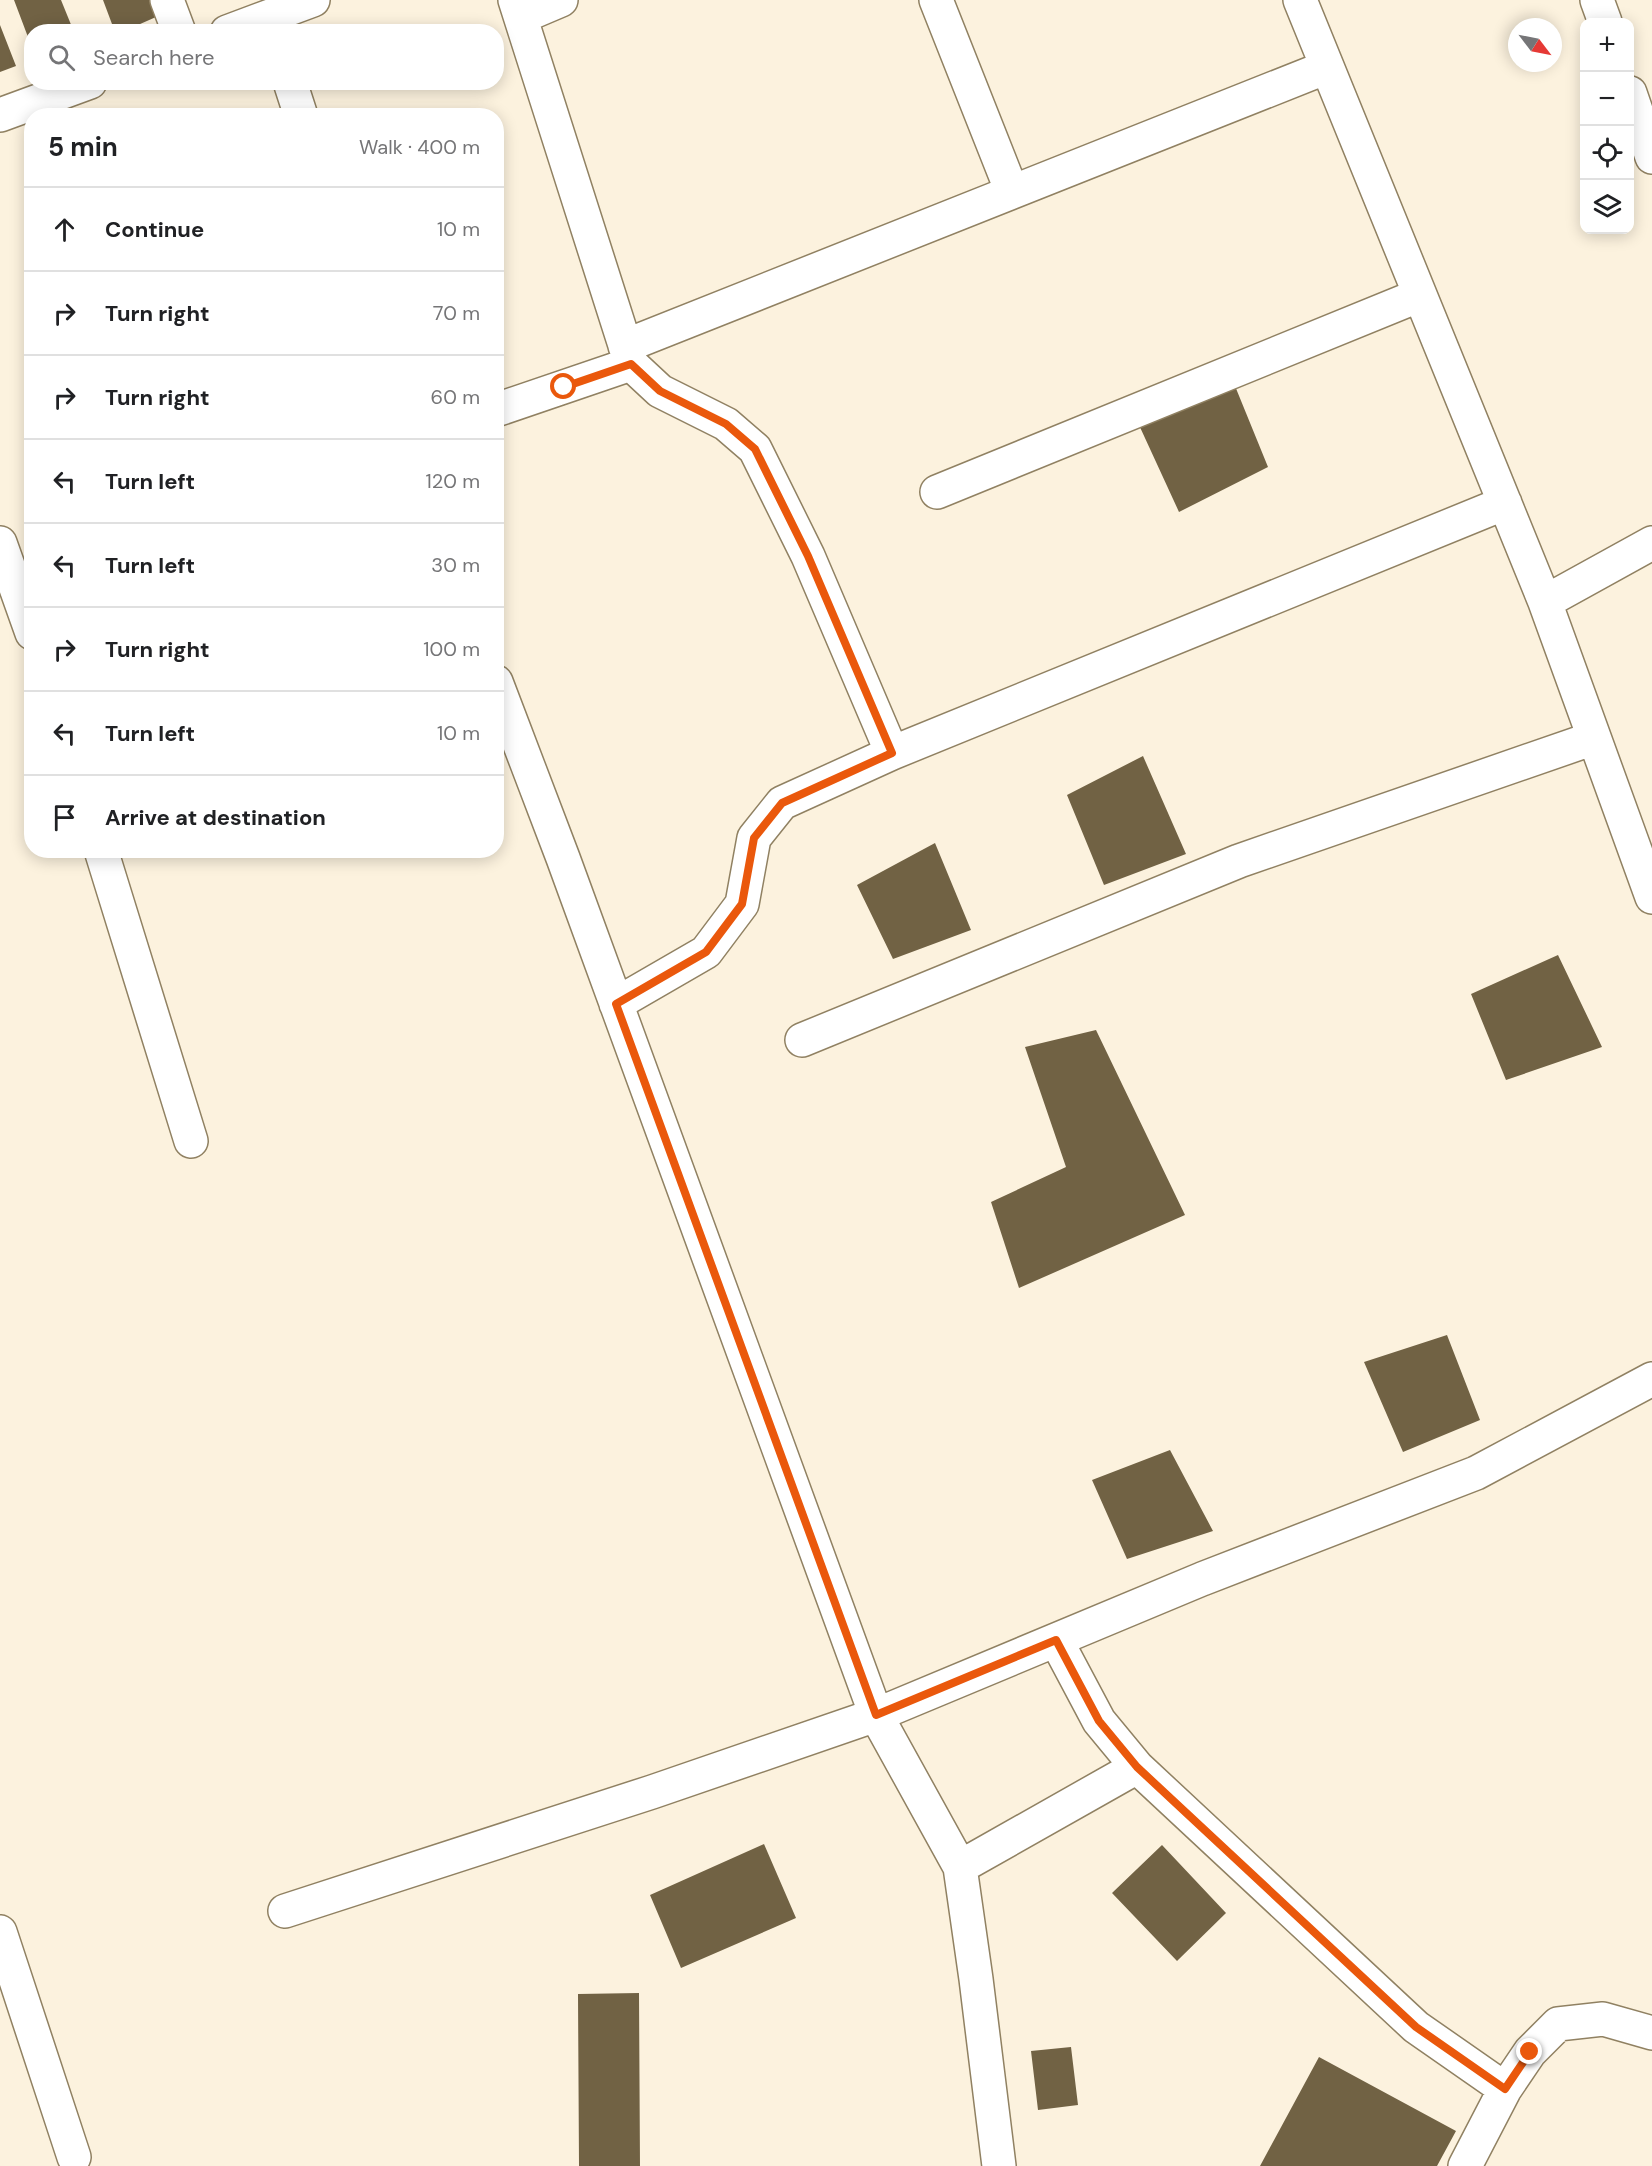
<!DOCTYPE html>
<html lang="en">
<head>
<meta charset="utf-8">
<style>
  :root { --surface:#fff; --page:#f2f2f2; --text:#202124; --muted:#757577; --line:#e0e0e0 }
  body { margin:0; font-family:"DM Sans",sans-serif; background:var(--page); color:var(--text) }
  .controls { position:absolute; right:18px; top:18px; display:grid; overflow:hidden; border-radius:12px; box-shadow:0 3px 15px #0003 }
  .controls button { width:54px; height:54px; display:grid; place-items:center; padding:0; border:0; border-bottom:2px solid var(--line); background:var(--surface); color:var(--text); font:30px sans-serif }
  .compass { position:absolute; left:1508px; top:18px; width:54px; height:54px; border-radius:50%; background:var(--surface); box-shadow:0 3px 15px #0003; rotate:122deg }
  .stop { position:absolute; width:18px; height:18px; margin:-14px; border:4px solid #ea580c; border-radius:50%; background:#fff }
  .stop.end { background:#ea580c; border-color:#fff; box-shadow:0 2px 6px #0008 }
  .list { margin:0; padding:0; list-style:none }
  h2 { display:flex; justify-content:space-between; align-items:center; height:78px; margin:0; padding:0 24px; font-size:26px }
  h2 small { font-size:20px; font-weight:400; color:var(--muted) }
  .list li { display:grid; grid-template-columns:39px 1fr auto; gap:18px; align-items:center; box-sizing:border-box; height:84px; padding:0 24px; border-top:2px solid var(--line) }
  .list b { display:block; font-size:22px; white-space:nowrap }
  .list em { font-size:20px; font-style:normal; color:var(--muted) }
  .icon { flex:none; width:33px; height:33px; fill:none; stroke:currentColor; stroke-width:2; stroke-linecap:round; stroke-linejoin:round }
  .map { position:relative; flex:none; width:1652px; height:2166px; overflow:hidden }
  .search { position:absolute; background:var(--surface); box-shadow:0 3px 15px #0003; left:24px; top:24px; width:480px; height:66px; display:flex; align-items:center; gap:15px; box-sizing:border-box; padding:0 21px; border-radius:24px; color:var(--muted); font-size:22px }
  .panel { position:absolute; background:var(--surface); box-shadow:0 3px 15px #0003; left:24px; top:108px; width:480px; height:750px; border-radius:24px }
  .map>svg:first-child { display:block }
  .building { fill:#716244 }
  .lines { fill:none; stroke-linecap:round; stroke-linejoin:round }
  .minor-casing { stroke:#908162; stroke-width:36 }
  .minor { stroke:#fff; stroke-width:33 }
  .route { stroke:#ea580c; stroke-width:8 }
</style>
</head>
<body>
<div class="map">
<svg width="1652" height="2166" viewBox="0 0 1652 2166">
  <rect width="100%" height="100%" fill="#fcf2de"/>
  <!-- building -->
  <path class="building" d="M14,0H61L74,32H32L31,45Z
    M103,0H149L156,17L122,32H115Z
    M0,25L16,66L0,72Z
    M1235,386L1268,467L1179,512L1139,425Z
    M1143,756L1186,854L1104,885L1067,795Z
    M935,843L971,930L893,959L857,885Z
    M1558,955L1602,1047L1506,1080L1471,994Z
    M1096,1030L1185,1215L1019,1288L991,1202L1066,1167L1025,1047Z
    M1447,1335L1480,1420L1403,1452L1364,1362Z
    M1170,1450L1213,1531L1127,1559L1092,1480Z
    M764,1844L796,1918L681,1968L650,1895Z
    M1162,1845L1226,1913L1177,1961L1112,1893Z
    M639,1993L640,2166H579L578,1994Z
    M1071,2047L1078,2105L1038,2110L1031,2051Z
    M1319,2057L1456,2131L1437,2166H1260Z"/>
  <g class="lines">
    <defs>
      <path id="minor" d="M167,0L179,32
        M515,0L631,364L660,391L726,424L755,449L808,556L892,753
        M936,0L1012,192
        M1300,0L1545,602L1652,897
        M1597,0L1605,22
        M521,17L561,0
        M227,32L313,0
        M290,82L301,116
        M1630,93L1652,157
        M0,115L90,82
        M625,346L1327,67
        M496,410L631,364
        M937,492L1420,295
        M0,543L32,633
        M1545,602L1652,543
        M496,682L563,858L876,1715L960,1867L976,1979L999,2166
        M101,850L191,1141
        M616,1004L706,952L742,904L754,838L782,803L892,753L1505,503
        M802,1040L1239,861L1594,738
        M1056,1640L1099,1721L1137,1767L1416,2027L1505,2089
        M960,1867L1137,1767
        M285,1911L652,1792L876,1715L1202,1579L1476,1473L1652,1379
        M0,1932L74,2157
        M1465,2166L1505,2089L1530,2052L1558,2024L1603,2019L1652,2033"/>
    </defs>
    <!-- minor casing -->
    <use href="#minor" class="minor-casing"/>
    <!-- minor -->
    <use href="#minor" class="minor"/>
  </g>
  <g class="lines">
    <!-- route -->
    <path class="route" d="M564,387L631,364L660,391L726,424L755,449L808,556L892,753L782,803L754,838L742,904L706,952L616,1004L876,1715L1056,1640L1099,1721L1137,1767L1416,2027L1505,2089L1530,2052"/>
  </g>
</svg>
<div class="controls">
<button>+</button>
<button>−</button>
<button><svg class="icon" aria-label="locate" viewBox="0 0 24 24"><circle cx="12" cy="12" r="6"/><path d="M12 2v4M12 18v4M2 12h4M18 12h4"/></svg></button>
<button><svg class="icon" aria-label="layers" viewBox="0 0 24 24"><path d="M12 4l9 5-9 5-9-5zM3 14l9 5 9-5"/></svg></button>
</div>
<svg class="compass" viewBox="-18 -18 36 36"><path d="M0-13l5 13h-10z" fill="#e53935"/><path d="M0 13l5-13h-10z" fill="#757577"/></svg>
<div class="stop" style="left:564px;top:387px"></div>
<div class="stop end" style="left:1530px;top:2052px"></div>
<div class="search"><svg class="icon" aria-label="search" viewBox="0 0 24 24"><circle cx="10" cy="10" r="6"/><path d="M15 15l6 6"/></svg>Search here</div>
<section class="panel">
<h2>5 min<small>Walk · 400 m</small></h2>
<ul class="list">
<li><svg class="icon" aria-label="ahead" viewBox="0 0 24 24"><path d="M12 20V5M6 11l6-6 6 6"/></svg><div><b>Continue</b></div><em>10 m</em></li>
<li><svg class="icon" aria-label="right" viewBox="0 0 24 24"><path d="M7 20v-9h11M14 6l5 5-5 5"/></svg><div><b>Turn right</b></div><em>70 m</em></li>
<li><svg class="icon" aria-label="right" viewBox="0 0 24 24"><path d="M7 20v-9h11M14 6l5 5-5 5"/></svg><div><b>Turn right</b></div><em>60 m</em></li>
<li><svg class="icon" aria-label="left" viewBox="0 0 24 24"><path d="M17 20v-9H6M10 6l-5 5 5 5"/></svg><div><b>Turn left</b></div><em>120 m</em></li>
<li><svg class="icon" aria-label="left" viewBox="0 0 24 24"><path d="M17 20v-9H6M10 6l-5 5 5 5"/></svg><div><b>Turn left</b></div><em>30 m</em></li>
<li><svg class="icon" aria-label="right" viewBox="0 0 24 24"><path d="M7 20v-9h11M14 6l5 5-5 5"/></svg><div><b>Turn right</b></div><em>100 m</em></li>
<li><svg class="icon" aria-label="left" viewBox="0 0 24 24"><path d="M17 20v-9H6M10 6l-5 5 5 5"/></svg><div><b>Turn left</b></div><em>10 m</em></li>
<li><svg class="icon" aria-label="arrive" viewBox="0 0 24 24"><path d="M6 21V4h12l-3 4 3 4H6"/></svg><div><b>Arrive at destination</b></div></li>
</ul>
</section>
</div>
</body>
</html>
